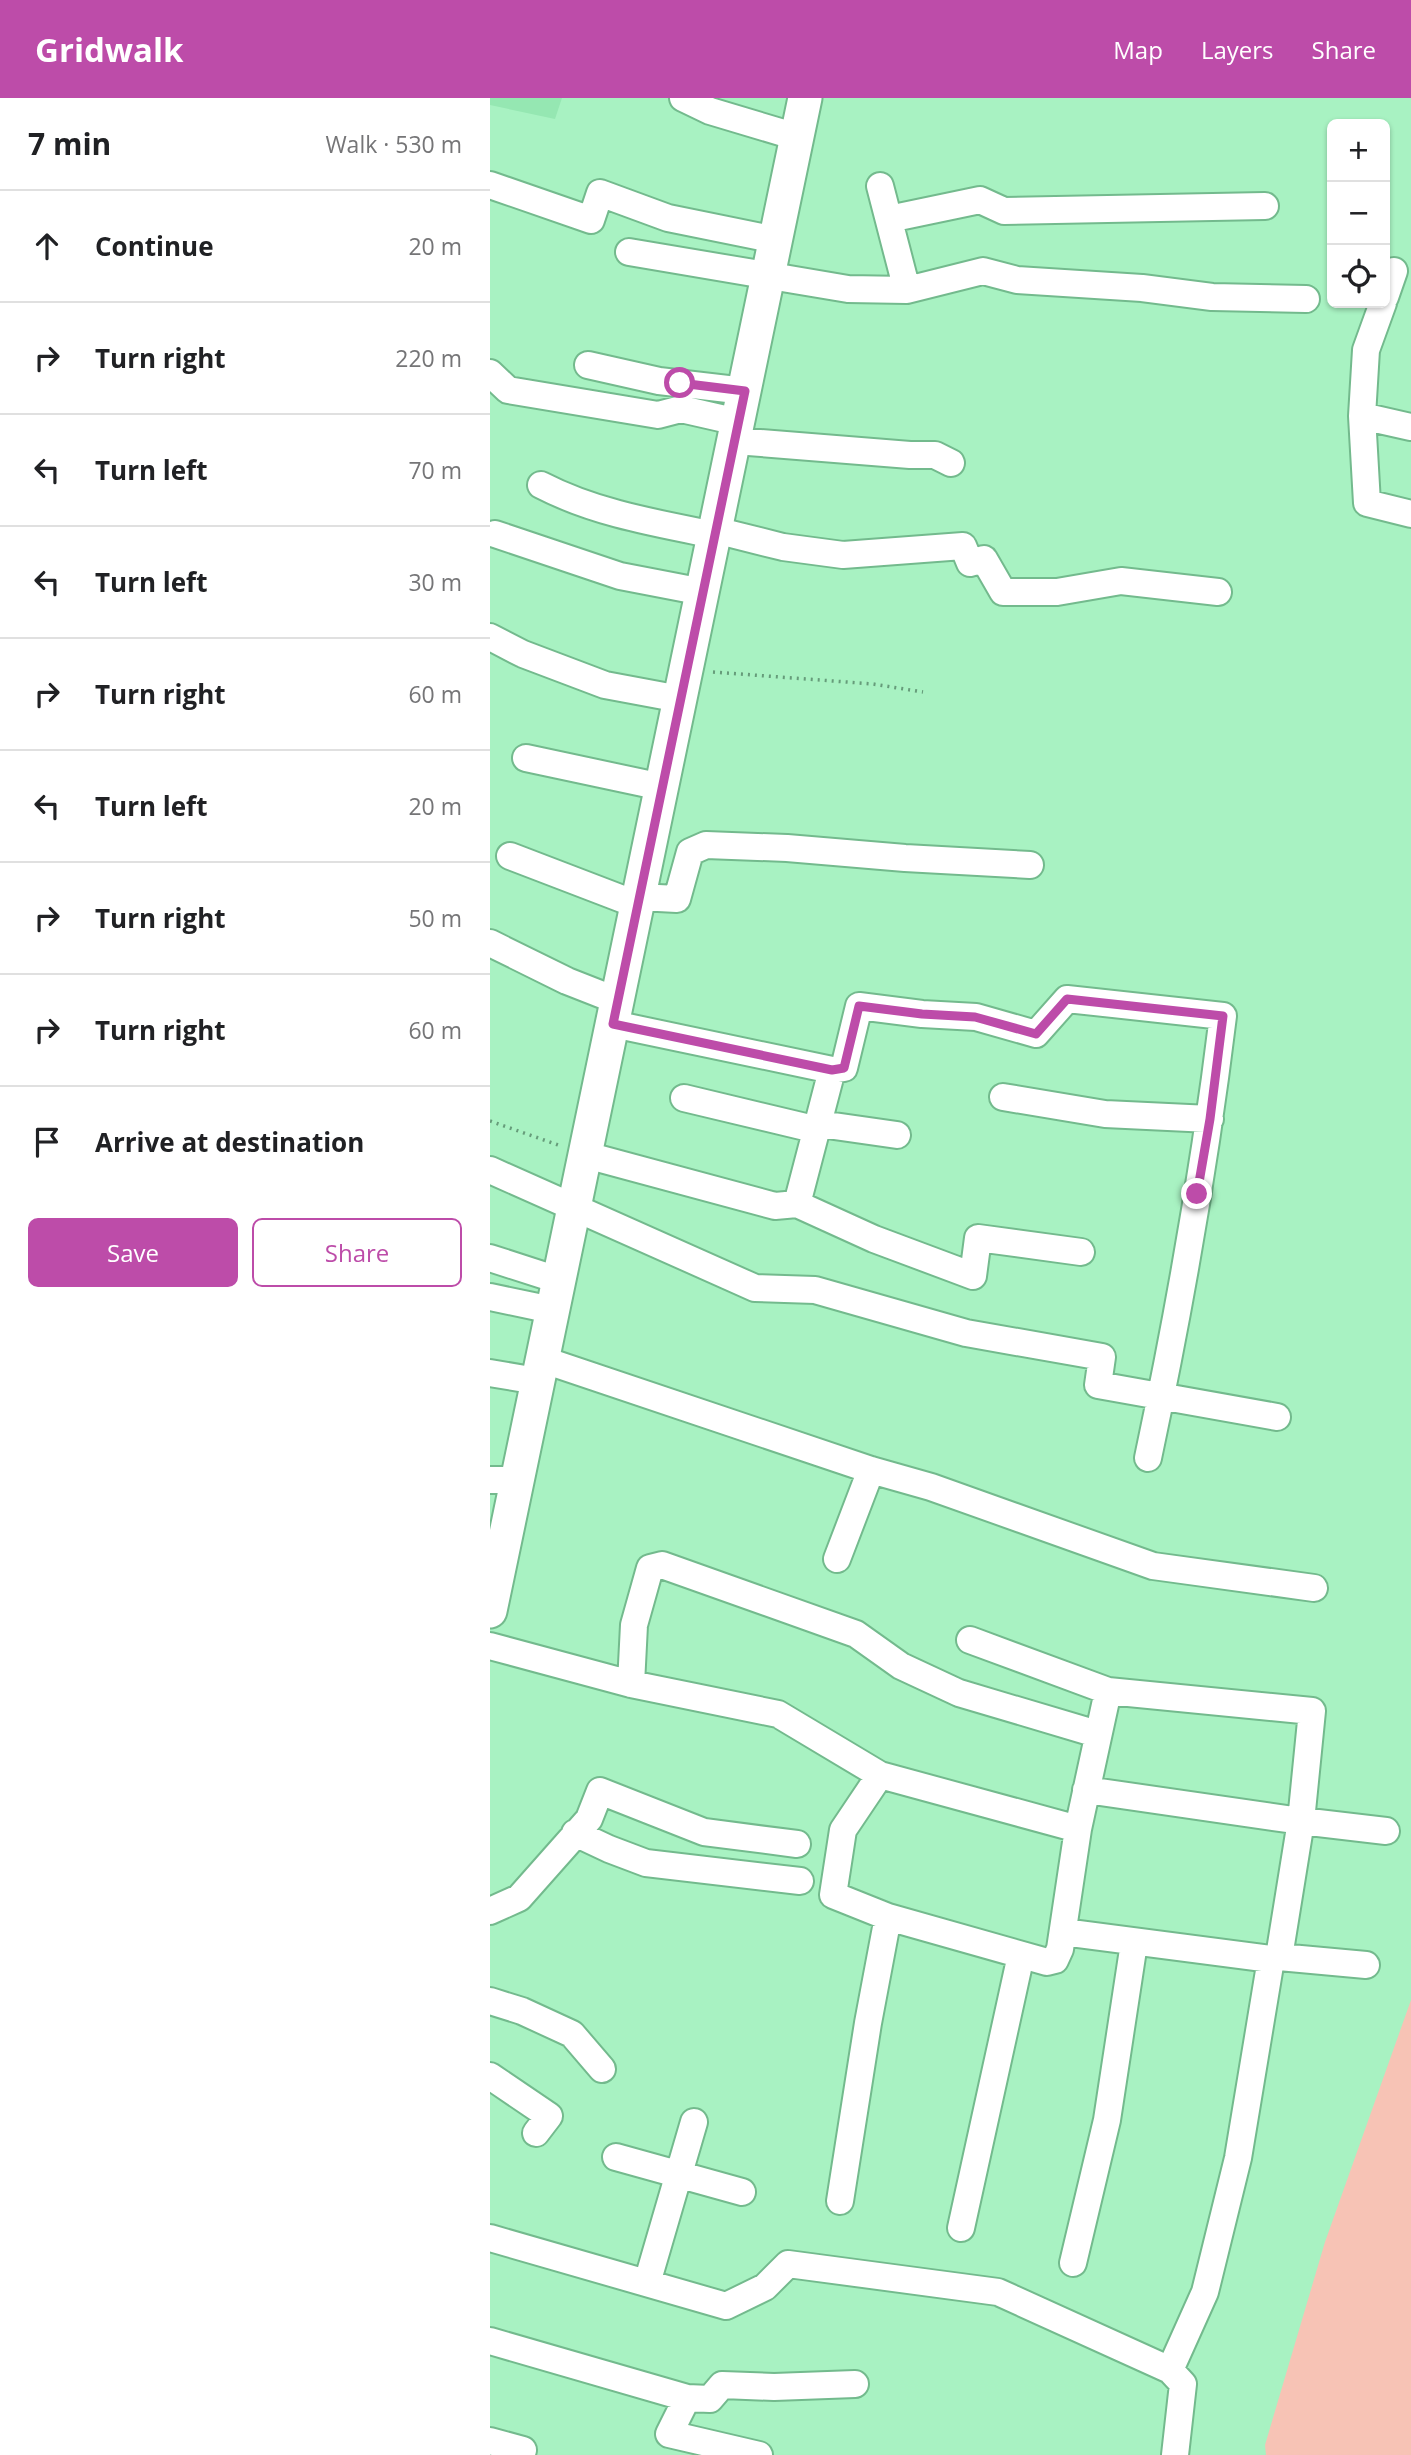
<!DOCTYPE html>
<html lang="en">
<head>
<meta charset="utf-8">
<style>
  :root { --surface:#fff; --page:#f6f6f6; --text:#202124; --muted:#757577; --line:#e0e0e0; --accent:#bd4ca9 }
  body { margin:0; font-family:"Open Sans",sans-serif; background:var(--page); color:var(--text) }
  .controls { position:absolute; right:21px; top:21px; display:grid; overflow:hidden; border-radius:10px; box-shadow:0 2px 5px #0004 }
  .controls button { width:63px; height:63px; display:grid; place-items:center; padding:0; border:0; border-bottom:2px solid var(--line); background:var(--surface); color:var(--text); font:35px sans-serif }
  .stop { position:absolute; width:21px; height:21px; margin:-16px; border:5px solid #bd4ca9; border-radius:50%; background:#fff }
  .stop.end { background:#bd4ca9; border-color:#fff; box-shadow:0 2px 7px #0008 }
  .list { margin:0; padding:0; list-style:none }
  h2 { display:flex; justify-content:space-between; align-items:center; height:91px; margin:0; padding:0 28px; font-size:30px }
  h2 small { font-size:23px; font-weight:400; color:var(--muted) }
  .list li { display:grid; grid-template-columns:46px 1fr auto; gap:21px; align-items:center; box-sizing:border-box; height:112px; padding:0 28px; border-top:2px solid var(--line) }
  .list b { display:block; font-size:26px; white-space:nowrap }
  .list em { font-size:23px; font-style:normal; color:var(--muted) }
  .actions { display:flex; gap:14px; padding:21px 28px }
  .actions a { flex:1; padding:16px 0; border:2px solid var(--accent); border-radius:10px; text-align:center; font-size:24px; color:var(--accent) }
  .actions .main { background:var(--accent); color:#fff }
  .icon { flex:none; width:38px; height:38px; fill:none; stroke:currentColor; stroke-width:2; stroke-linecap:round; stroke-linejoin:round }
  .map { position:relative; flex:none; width:921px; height:2357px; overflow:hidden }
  header { display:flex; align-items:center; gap:42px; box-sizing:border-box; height:98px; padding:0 35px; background:var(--accent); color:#fff }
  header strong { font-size:33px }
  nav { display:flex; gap:38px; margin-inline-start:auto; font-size:24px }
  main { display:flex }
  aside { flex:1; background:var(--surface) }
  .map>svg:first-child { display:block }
  .built { fill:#95e7b2 }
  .green { fill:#f7c3b5 }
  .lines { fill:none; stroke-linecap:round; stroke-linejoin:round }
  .minor-casing { stroke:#73ba8d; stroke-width:30 }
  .major-casing { stroke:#73ba8d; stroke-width:37 }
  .path { stroke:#669c7a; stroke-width:3.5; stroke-dasharray:2 5; stroke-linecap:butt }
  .minor { stroke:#fff; stroke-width:26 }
  .major { stroke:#fff; stroke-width:33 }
  .route { stroke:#bd4ca9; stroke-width:9 }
</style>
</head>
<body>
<header>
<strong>Gridwalk</strong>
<nav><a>Map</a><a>Layers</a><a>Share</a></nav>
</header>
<main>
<aside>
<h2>7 min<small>Walk · 530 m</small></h2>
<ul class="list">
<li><svg class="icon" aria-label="ahead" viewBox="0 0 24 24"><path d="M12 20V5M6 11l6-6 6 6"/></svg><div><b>Continue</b></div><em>20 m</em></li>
<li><svg class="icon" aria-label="right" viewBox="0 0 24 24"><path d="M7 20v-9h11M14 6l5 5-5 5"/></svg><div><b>Turn right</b></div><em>220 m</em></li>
<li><svg class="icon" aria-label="left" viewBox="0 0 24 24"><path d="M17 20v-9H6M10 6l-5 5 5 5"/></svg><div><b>Turn left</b></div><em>70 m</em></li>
<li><svg class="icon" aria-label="left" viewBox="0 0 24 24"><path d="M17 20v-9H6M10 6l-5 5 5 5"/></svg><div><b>Turn left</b></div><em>30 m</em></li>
<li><svg class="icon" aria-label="right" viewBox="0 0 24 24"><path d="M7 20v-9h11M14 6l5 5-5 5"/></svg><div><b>Turn right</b></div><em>60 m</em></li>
<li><svg class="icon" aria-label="left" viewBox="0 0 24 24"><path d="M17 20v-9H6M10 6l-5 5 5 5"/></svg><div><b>Turn left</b></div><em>20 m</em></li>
<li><svg class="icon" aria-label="right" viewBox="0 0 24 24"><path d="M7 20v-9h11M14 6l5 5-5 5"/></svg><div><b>Turn right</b></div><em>50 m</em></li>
<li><svg class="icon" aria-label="right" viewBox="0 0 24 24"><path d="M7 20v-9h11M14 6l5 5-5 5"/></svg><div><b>Turn right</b></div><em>60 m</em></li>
<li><svg class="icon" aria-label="arrive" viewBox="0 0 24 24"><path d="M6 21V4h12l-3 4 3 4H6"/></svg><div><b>Arrive at destination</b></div></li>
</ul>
<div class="actions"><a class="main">Save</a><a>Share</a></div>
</aside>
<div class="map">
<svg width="921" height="2357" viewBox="0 0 921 2357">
  <rect width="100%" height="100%" fill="#a8f2c2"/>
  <!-- built -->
  <path class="built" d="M0,0H72L65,21L0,7Z"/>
  <!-- green -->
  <path class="green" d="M921,1902V2357H776L775,2347L835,2144Z"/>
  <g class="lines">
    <defs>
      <path id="minor" d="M193,0L220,13L307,39
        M0,87L101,122L110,95L178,120L286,142
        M390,88L417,192
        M399,121L490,102L514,113L775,108
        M139,154L358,191L417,192L493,173L527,182L652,190L722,199L816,201
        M895,199L904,173
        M893,205L876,252L872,318L877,405L921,416
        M98,267L169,283L255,293
        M0,275L18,292L168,317L191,311L248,324
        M872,318L921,329
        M245,343L420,357H445L461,365
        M51,387C105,415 165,425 225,437
        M225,432L293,449L353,457L473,448L480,465L494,461L513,494H567L631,483L728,494
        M5,436L130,478L213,494
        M0,539L33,556L115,587L190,601
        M36,660L172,689
        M20,758L148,807
        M149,799L187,801L200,754L216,747L297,750L415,760L540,767
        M0,845L77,883L128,903
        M123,926L342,972L354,970L369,908L432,916L486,919L546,936L577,901L733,918C715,1066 689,1214 658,1360
        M513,999L615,1016L720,1021
        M194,1000L328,1032
        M330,1026L407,1037
        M96,1057L285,1108L307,1106L384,1141L483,1178L488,1140L591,1154
        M0,1072L265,1190L325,1192L476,1235L612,1259L608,1287L787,1319
        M307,1106L342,972
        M0,1160L68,1182
        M0,1199L62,1212
        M51,1261L381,1372L441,1389L663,1468L824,1490
        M0,1275L47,1283
        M0,1382H26
        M347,1461L381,1372
        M480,1542L618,1593L822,1613L811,1723L789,1859
        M0,1548L141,1586L288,1616L390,1677L588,1731
        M141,1586L144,1527L160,1470L172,1467L366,1536L411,1568L469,1595L607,1636
        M390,1677L353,1732L343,1797L398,1819L557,1864L565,1862L570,1851L588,1731L618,1593
        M596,1692L811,1723L896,1733
        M85,1735L119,1751L156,1765L310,1783
        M0,1813L29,1800L99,1721L110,1693L214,1734L307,1746
        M573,1834L781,1861L789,1859L876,1867
        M0,1903L32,1913L82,1936L112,1971
        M0,1978L59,2018L46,2035
        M126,2059L252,2094
        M350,2103L378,1925L398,1819
        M471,2130L531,1857
        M0,2140L236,2208L275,2189L298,2166L508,2194L680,2272L693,2286L685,2357
        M583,2165L617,2022L644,1845
        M157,2185L204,2024
        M0,2243L197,2300L220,2301L232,2287L284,2289L365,2286
        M680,2272L715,2194L748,2060L781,1861
        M197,2300L179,2336L269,2357
        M0,2343L33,2352"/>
      <path id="major" d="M0,1513L315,0"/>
    </defs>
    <!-- minor casing -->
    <use href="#minor" class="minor-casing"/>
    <!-- major casing -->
    <use href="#major" class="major-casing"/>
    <!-- path -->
    <path class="path" d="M223,574L383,586L433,594
      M0,1023L71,1048"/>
    <!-- minor -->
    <use href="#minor" class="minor"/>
    <!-- major -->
    <use href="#major" class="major"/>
  </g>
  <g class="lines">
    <!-- route -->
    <path class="route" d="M190,285L255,293L123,926L342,972L354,970L369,908L432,916L485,919L546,936L577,901L733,918L720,1021L707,1096"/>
  </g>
</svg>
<div class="controls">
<button>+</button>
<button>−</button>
<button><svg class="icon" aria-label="locate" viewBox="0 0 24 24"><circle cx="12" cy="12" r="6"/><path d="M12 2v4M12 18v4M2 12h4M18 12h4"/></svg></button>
</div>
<div class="stop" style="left:190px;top:285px"></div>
<div class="stop end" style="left:707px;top:1096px"></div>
</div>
</main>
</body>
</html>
